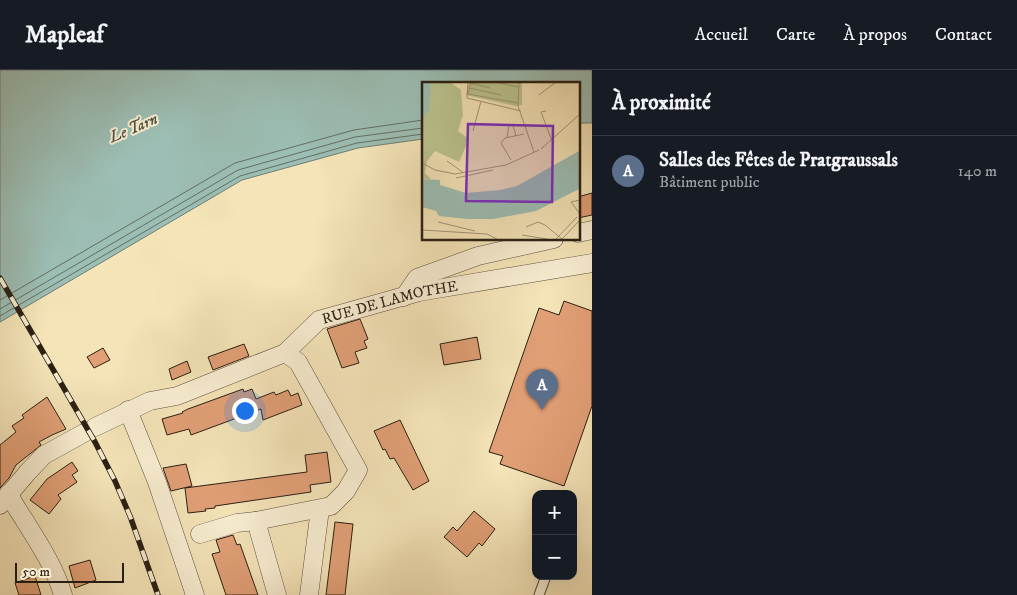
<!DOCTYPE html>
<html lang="fr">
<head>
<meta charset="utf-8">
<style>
  :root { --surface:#171b24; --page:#20242c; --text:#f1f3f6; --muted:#9ea1a6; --line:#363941; --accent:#0b8043 }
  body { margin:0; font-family:"IM FELL DW Pica",serif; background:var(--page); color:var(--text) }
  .controls { position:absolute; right:15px; bottom:15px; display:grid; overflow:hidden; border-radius:10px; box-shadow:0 5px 20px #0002 }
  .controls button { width:45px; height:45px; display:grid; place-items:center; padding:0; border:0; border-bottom:1px solid var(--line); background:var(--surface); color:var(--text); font:25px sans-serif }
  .scale { position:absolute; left:15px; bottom:12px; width:109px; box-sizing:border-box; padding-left:5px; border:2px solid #2a1f13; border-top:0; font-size:14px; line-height:18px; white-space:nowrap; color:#2a1f13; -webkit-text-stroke:4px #f8edd1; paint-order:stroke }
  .you { position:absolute; left:244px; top:340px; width:18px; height:18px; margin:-12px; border:4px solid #fff; border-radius:50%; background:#1a73e8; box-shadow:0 0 0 8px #1a73e833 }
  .badge { display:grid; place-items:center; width:32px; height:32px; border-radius:50%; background:var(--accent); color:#fff; font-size:16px; font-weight:700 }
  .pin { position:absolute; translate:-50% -41px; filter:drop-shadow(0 1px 2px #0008) }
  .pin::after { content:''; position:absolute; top:26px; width:18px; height:15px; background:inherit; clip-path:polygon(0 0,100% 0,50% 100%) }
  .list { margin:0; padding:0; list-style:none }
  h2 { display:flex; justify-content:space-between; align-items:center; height:65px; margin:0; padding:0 20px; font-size:21px }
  h2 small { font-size:16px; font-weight:400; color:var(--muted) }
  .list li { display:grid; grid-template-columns:32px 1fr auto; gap:15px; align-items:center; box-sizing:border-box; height:70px; padding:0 20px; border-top:1px solid var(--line) }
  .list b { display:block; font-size:19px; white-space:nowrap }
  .list p { margin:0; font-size:16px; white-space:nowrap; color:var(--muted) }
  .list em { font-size:16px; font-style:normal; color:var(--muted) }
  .map { position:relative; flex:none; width:592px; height:525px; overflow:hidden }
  header { display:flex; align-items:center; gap:30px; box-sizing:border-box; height:70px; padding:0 25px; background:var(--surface); border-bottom:1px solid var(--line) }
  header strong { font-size:24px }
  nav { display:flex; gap:28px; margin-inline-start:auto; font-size:18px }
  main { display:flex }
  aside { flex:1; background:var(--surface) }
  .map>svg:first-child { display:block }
  .water { fill:#9cbeb4; stroke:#6e7e74 }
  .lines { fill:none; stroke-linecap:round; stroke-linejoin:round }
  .shore { stroke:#636e64; stroke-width:1 }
  .building { fill:#e19f76; stroke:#2a1f13 }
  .lane-casing { stroke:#5c503c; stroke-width:11 }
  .street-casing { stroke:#5c503c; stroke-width:19 }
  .lane { stroke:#f8edd1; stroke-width:9 }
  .street { stroke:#f8edd1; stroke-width:18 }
  .rail-casing { stroke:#2a1f13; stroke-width:5.5 }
  .rail { stroke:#f8edd1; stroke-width:4; stroke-dasharray:11; stroke-linecap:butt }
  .labels { text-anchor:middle; stroke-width:4; stroke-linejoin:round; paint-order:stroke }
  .street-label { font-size:15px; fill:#2a1f13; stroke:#f8edd1 }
  .water-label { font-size:16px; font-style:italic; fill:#4c4f43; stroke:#f8edd1 }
  .inset-road { fill:none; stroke:#a39576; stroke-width:1 }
  .view { fill:#7b2cbf; fill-opacity:0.15; stroke:#7b2cbf; stroke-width:2.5 }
  .inset-edge { fill:none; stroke:#2a1f13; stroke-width:2.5 }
</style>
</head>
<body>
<header>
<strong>Mapleaf</strong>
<nav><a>Accueil</a><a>Carte</a><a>À propos</a><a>Contact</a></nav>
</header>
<main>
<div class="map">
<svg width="592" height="525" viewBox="0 0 592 525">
  <rect width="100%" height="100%" fill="#f4e4b8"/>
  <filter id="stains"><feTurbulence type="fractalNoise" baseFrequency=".004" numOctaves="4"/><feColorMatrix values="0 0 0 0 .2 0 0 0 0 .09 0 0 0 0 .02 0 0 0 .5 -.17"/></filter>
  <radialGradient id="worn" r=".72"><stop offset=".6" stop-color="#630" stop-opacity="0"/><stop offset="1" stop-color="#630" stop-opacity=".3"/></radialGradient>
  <!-- water -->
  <path class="water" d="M0,0H592V53H578V14H423V69L358,78L242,110L0,252Z"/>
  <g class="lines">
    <!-- shore -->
    <path class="shore" d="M0,230L235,93L354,60L423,50
      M0,239L238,100L355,67L423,58
      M0,246L240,106L357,73L423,64"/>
  </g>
  <!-- building -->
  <path class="building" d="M592,123V145L578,148V127Z
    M564,231L592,241V336L564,416L500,394L503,386L489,382L539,238L559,245Z
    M360,249L368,269L364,271L367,278L355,282L359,293L342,298L327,259Z
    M477,267L481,289L444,295L440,274Z
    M244,274L249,286L213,300L208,287Z
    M103,278L110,290L94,298L87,287Z
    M187,291L191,302L172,310L169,299Z
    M243,319L244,322L252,319L256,329L274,322L276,325L288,320L291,326L298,323L302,335L263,350L261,339L191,365L189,359L167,365L162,349L183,343L182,342L188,339Z
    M47,327L66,359L52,365L39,372L41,375L16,395L9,408L0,418V375L16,362L12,356L24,348L22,345Z
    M400,350L429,411L413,420L394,388L390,389L385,379L383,380L374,361Z
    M327,382L331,412L310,415L311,422L215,436V438L205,439L206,441L188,443L185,418L307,402L305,385Z
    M72,392L78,401L72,405L77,412L58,425L61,429L49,444L30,430L47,409Z
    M186,394L192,416L171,421L163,398Z
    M474,441L495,459L482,476L479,473L467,487L444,467L453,457L457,461Z
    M335,452L353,454L345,525H326Z
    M233,465L237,475L240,474L258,525H226L212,484L220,482L216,470Z
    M90,490L96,510L75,518L69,496Z
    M35,506L41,525H19L15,513Z"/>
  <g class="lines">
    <defs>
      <path id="lane" d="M539,525L546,506"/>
      <g id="street">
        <path d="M578,163L592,160"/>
        <path d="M404,227L417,208L478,186L554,169"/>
        <path d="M128,340L157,412L195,525"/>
        <path id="s1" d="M95,357L150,331L177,326L285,283L319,250L419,222L592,193"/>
        <path d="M9,423C13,434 19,441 25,451C40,475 55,498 63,525"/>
        <path d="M0,435L27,403L44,385L84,363"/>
        <path d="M256,451L277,525"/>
        <path d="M200,464L237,453L256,451L331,436L346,421L358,400L298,292L285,283"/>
        <path d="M309,525L320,439"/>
      </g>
    </defs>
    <!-- lane casing -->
    <use href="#lane" class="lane-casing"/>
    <!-- street casing -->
    <use href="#street" class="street-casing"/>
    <!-- lane -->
    <use href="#lane" class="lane"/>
    <!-- street -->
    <use href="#street" class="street"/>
    <defs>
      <path id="rail" d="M0,208L95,372L115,411L130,446L158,525"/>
    </defs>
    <!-- rail casing -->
    <use href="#rail" class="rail-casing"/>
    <!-- rail -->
    <use href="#rail" class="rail"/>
  </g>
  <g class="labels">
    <!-- street labels -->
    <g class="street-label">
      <text dy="5" stroke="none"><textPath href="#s1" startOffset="325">RUE DE LAMOTHE</textPath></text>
    </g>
    <!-- water labels -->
    <g class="water-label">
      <text transform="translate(133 57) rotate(-23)" y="6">Le Tarn</text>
    </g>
  </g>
  <!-- overview -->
  <g transform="translate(422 12)">
    <rect width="158" height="158" fill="#f4e4b8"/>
    <path d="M0,0H28L39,8L41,33L36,49L47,57L37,80L13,69L5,79L3,91L9,97H0ZM47,0H100V23L94,24L44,13Z" fill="#bbc48f"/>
    <path d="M0,0H9L7,28L1,37ZM157,69V107L114,129L71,137H46L17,134L14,129L0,125V97L18,98V103L44,111L78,108L95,104Z" fill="#9cbeb4"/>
    <path class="inset-road" d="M46,0L45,16L99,29M49,0L46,12L96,21M72,0L96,5M97,0L96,24L112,70M48,1L68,6M47,6L79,13M117,13L134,0M124,29L119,30L130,59M51,49L59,19M85,56L87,43H91L94,54M119,67L158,32M89,78L79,61L83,56L102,52M25,79L42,91M0,81L13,88L33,92L84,83L117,68M34,96L71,88M158,118L149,120L158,132M16,140L53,149M104,145L116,140L123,143L140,157M0,148L65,152L75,157M100,153L125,157M134,157L155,135M140,157L158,138"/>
    <path class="view" d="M46,42L131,44L130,120L44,119Z"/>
    <rect width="158" height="158" class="inset-edge"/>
  </g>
  <rect width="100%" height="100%" filter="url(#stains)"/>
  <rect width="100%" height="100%" fill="url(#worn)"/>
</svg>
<div class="controls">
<button>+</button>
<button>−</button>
</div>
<div class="scale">50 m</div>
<div class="you"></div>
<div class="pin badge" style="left:542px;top:340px;background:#5c6f8a">A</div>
</div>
<aside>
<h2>À proximité<small></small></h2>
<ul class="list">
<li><span class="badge" style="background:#5c6f8a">A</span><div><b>Salles des Fêtes de Pratgraussals</b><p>Bâtiment public</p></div><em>140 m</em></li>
</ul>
</aside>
</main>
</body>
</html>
